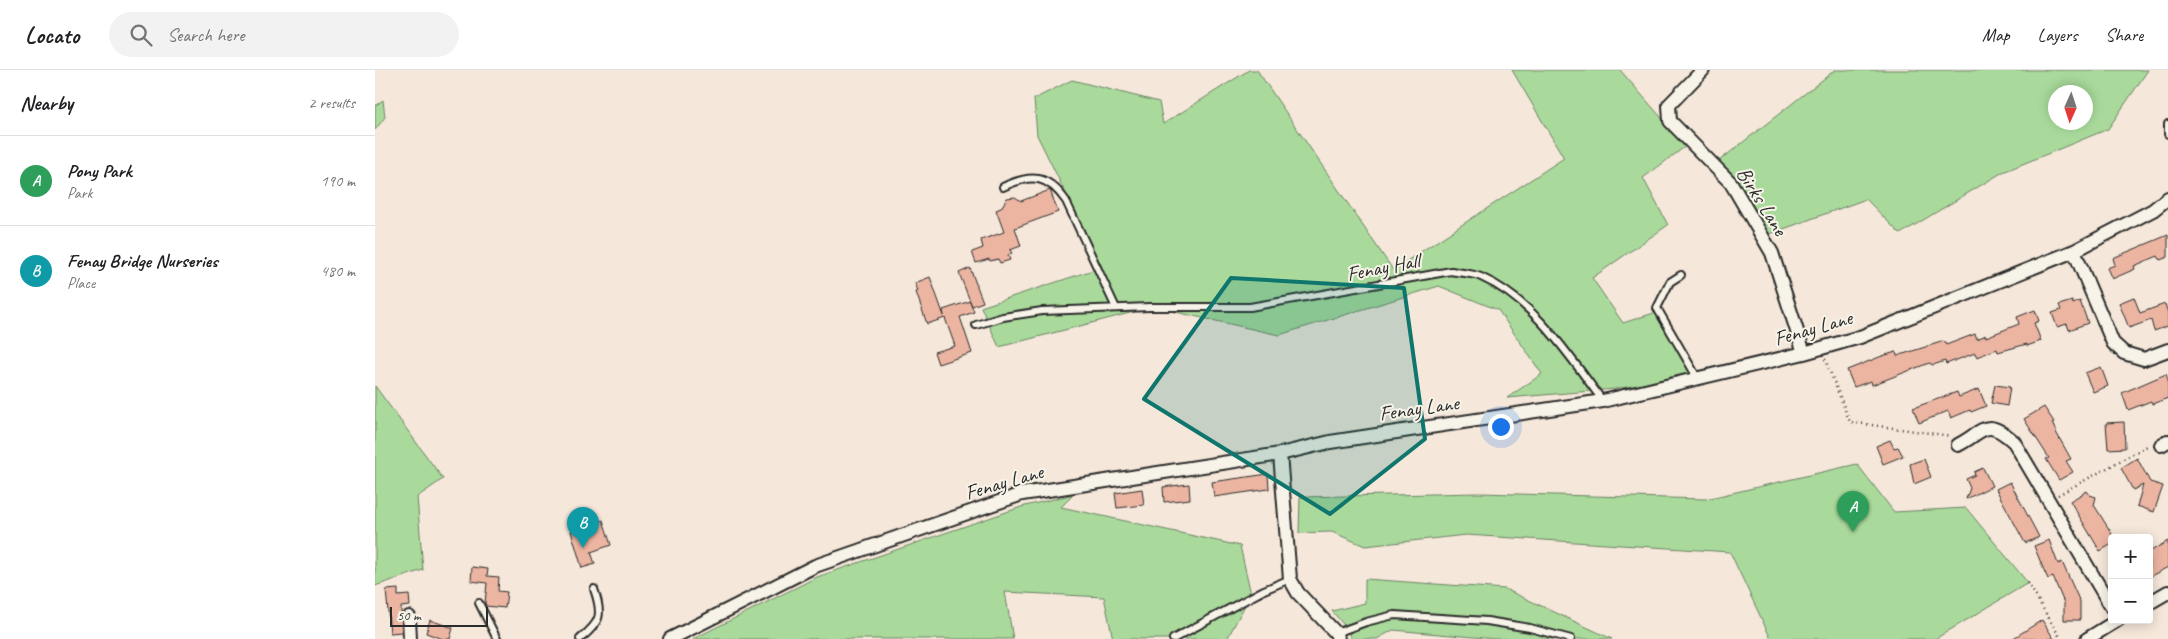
<!DOCTYPE html>
<html lang="en">
<head>
<meta charset="utf-8">
<style>
  :root { --surface:#fff; --page:#f2f2f2; --text:#202124; --muted:#757577; --line:#e0e0e0; --accent:#ea580c }
  body { margin:0; font-family:Caveat,sans-serif; background:var(--page); color:var(--text) }
  .controls { position:absolute; right:15px; bottom:15px; display:grid; overflow:hidden; border-radius:5px; box-shadow:0 2px 12px #0003 }
  .controls button { width:45px; height:45px; display:grid; place-items:center; padding:0; border:0; border-bottom:1px solid var(--line); background:var(--surface); color:var(--text); font:25px sans-serif }
  .compass { position:absolute; left:1673px; top:15px; width:45px; height:45px; border-radius:50%; background:var(--surface); box-shadow:0 2px 12px #0003; rotate:183deg }
  .scale { position:absolute; left:15px; bottom:12px; width:98px; box-sizing:border-box; padding-left:5px; border:2px solid #2b2b2b; border-top:0; font-size:14px; line-height:18px; white-space:nowrap; color:#2b2b2b; -webkit-text-stroke:4px #f7f3e8; paint-order:stroke }
  .you { position:absolute; left:1125px; top:356px; width:18px; height:18px; margin:-12px; border:4px solid #fff; border-radius:50%; background:#1a73e8; box-shadow:0 0 0 8px #1a73e833 }
  .badge { display:grid; place-items:center; width:32px; height:32px; border-radius:50%; background:var(--accent); color:#fff; font-size:16px; font-weight:700 }
  .pin { position:absolute; translate:-50% -41px; filter:drop-shadow(0 1px 2px #0008) }
  .pin::after { content:''; position:absolute; top:26px; width:18px; height:15px; background:inherit; clip-path:polygon(0 0,100% 0,50% 100%) }
  .list { margin:0; padding:0; list-style:none }
  h2 { display:flex; justify-content:space-between; align-items:center; height:65px; margin:0; padding:0 20px; font-size:21px }
  h2 small { font-size:16px; font-weight:400; color:var(--muted) }
  .list li { display:grid; grid-template-columns:32px 1fr auto; gap:15px; align-items:center; box-sizing:border-box; height:90px; padding:0 20px; border-top:1px solid var(--line) }
  .list b { display:block; font-size:19px; white-space:nowrap }
  .list p { margin:0; font-size:16px; white-space:nowrap; color:var(--muted) }
  .list em { font-size:16px; font-style:normal; color:var(--muted) }
  .icon { flex:none; width:28px; height:28px; fill:none; stroke:currentColor; stroke-width:2; stroke-linecap:round; stroke-linejoin:round }
  .map { position:relative; flex:none; width:1793px; height:569px; overflow:hidden }
  header { display:flex; align-items:center; gap:30px; box-sizing:border-box; height:70px; padding:0 25px; background:var(--surface); border-bottom:1px solid var(--line) }
  header strong { font-size:24px }
  nav { display:flex; gap:28px; margin-inline-start:auto; font-size:18px }
  .search { width:350px; height:45px; background:var(--page); display:flex; align-items:center; gap:12px; box-sizing:border-box; padding:0 18px; border-radius:28px; color:var(--muted); font-size:19px }
  main { display:flex }
  aside { flex:1; background:var(--surface) }
  .map>svg:first-child { display:block }
  .green { fill:#a9da9b; stroke:#6a8263; fill-rule:evenodd }
  .building { fill:#ecb5a2; stroke:#2b2b2b }
  .lines { fill:none; stroke-linecap:round; stroke-linejoin:round }
  .lane-casing { stroke:#2b2b2b; stroke-width:10 }
  .street-casing { stroke:#2b2b2b; stroke-width:16 }
  .path { stroke:#2b2b2b; stroke-width:2.5; stroke-dasharray:1 4; stroke-linecap:butt }
  .lane { stroke:#f7f3e8; stroke-width:6 }
  .street { stroke:#f7f3e8; stroke-width:12 }
  .marked { fill:#0f766e; fill-opacity:0.2; stroke:#0f766e; stroke-width:4; stroke-linejoin:round }
  .labels { text-anchor:middle; stroke-width:4; stroke-linejoin:round; paint-order:stroke }
  .street-label { font-size:21px; fill:#2b2b2b; stroke:#f7f3e8 }
</style>
</head>
<body>
<header>
<strong>Locato</strong>
<div class="search"><svg class="icon" aria-label="search" viewBox="0 0 24 24"><circle cx="10" cy="10" r="6"/><path d="M15 15l6 6"/></svg>Search here</div>
<nav><a>Map</a><a>Layers</a><a>Share</a></nav>
</header>
<main>
<aside>
<h2>Nearby<small>2 results</small></h2>
<ul class="list">
<li><span class="badge" style="background:#2e9e5b">A</span><div><b>Pony Park</b><p>Park</p></div><em>190 m</em></li>
<li><span class="badge" style="background:#0f9aa8">B</span><div><b>Fenay Bridge Nurseries</b><p>Place</p></div><em>480 m</em></li>
</ul>
</aside>
<div class="map">
<svg width="1793" height="569" viewBox="0 0 1793 569">
  <rect width="100%" height="100%" fill="#f5e7da"/>
  <filter id="ink" filterUnits="userSpaceOnUse"><feTurbulence type="fractalNoise" baseFrequency=".02" numOctaves="2"/><feDisplacementMap in="SourceGraphic" scale="10" xChannelSelector="R" yChannelSelector="G"/><feConvolveMatrix kernelMatrix="1 2 1 2 8 2 1 2 1" color-interpolation-filters="sRGB"/></filter>
  <g filter="url(#ink)">
    <!-- green -->
    <path class="green" d="M874,0H882L1018,200L1189,88L1137,0H1245L1311,76L1268,108L1293,155L1217,208L1248,253L1282,242L1321,305L1240,319L1132,328L1167,304L1123,240L1064,216L904,265L778,237L624,277L606,237L727,197L662,65L659,29L697,10L784,32L788,54Z
      M1460,0H1773L1733,59L1628,102L1525,164L1491,129L1392,165L1359,107L1344,91ZM1680,22H1710V52H1680Z
      M8,30L10,47L0,60V36Z
      M0,316L68,409L42,427L48,500L0,516Z
      M1482,394L1519,442L1591,438L1653,513L1560,569H1396L1355,482L1091,465L990,476L957,462L924,463L925,427L1103,423L1331,429Z
      M699,424L686,437L865,476L876,524L852,569H738L729,527L630,522L638,569H318L442,507L646,437Z
      M990,509L1130,519L1237,569H1121L1018,560L1002,569H975L974,561L957,541L990,533Z"/>
    <!-- building -->
    <path class="building" d="M675,120L683,142L640,158L646,176L635,180L637,183L633,185L635,190L625,193L623,189L615,191L614,189L601,193L597,182L608,178L606,170L629,162L621,140L626,138L632,128L640,127L646,131Z
      M1793,165V187L1785,190L1783,186L1759,196L1760,199L1737,209L1732,198L1740,195L1738,188Z
      M595,198L608,232L597,236L584,203Z
      M555,207L569,246L568,240L595,231L599,242L585,247L597,283L563,294L559,282L580,276L570,248L552,254L541,222L543,221L540,213Z
      M1759,227L1765,243L1790,234L1793,243V256L1779,261L1776,250L1754,258L1744,233Z
      M1697,231L1698,234L1705,231L1713,253L1694,260L1692,254L1682,257L1677,243L1686,240L1684,235Z
      M1660,240L1664,251L1659,253L1666,271L1652,276V274L1623,282L1622,279L1602,287L1600,283L1571,294L1570,291L1558,295L1554,293L1497,315L1496,311L1479,317L1472,300L1507,286L1521,282L1522,286L1569,271L1571,275L1600,264L1602,269L1611,265V267L1644,254L1642,247Z
      M1726,297L1733,316L1718,322L1710,303Z
      M1791,304L1793,310V328L1777,334L1776,331L1753,340L1747,323Z
      M1620,315L1635,317L1632,336L1616,333Z
      M1604,319L1611,336L1596,342L1595,340L1576,348L1573,341L1544,353L1538,338L1582,322L1584,327Z
      M1669,337L1679,352L1677,353L1682,364L1696,389L1691,391L1698,402L1684,410L1671,389L1674,388L1649,349Z
      M1749,352L1750,378L1733,379L1731,353Z
      M1515,370L1519,378L1523,377L1528,386L1508,394L1501,376Z
      M1762,388L1775,412L1788,416L1779,442L1762,436L1768,415L1758,420L1746,398Z
      M1549,389L1556,407L1539,414L1535,394Z
      M1608,398L1617,416L1591,429L1595,418L1591,409L1600,405L1599,402Z
      M893,404L894,419L839,427L837,412Z
      M1635,412L1664,467L1650,473L1621,419Z
      M814,414L815,429L789,432L788,417Z
      M767,419L769,435L742,438L740,423Z
      M1712,421L1715,425L1721,427L1719,435L1737,464V474L1725,481L1695,431Z
      M228,450L236,475L216,482L220,494L207,498L196,461Z
      M1674,470L1683,494L1687,492L1705,532V550H1689V533L1678,507L1673,509L1668,498L1659,476Z
      M1793,471V497L1774,507V482Z
      M97,497L113,499L112,506L124,507L123,521L132,522L130,538L111,536L110,533L112,513L96,511Z
      M23,519V526L34,525L35,536L26,537L27,562L15,563L11,520Z
      M55,550L78,558L75,569H68L51,563Z
      M1667,550L1679,569H1637Z"/>
    <g class="lines">
      <defs>
        <path id="lane" d="M1793,54V64
          M628,117C657,103 673,105 691,131L741,238
          M1306,205L1295,212L1282,238L1323,309
          M601,255L628,247L667,241L775,237H875L1076,201C1085,203 1097,203 1106,207C1160,231 1194,286 1228,331
          M104,533L122,569
          M961,563L991,552L1019,545L1112,551L1155,558L1196,569
          M205,569C226,552 228,545 219,519
          M798,569L889,520L915,509"/>
        <path id="street" d="M1328,0L1294,35L1295,51L1356,113L1397,183L1429,283
          M1699,181L1738,273L1749,283L1769,289L1793,280
          M1583,375C1609,362 1610,346 1639,372L1737,538
          M1786,375L1793,371
          M905,384L915,509L923,523L961,563L963,569
          M1774,533L1793,522
          M34,547L35,569
          M295,569L440,496L647,424L905,384L955,372L1228,331L1429,283L1485,267L1699,181L1778,140L1793,128
          M1712,569L1743,550"/>
      </defs>
      <!-- lane casing -->
      <use href="#lane" class="lane-casing"/>
      <!-- street casing -->
      <use href="#street" class="street-casing"/>
      <!-- path -->
      <path class="path" d="M1450,289L1475,352L1576,366
        M1683,425L1774,375
        M1653,513L1686,569"/>
      <!-- lane -->
      <use href="#lane" class="lane"/>
      <!-- street -->
      <use href="#street" class="street"/>
    </g>
  </g>
  <!-- marked area -->
  <path class="marked" d="M856,208L1029,218L1050,369L955,444L769,329Z"/>
  <g class="labels">
    <!-- street labels -->
    <g class="street-label">
      <text transform="translate(1387 131) rotate(58)" y="7">Birks Lane</text>
      <text transform="translate(1008 197) rotate(-11)" y="7">Fenay Hall</text>
      <text transform="translate(1438 258) rotate(-16)" y="7">Fenay Lane</text>
      <text transform="translate(1044 338) rotate(-8)" y="7">Fenay Lane</text>
      <text transform="translate(629 412) rotate(-16)" y="7">Fenay Lane</text>
    </g>
  </g>
</svg>
<div class="controls">
<button>+</button>
<button>−</button>
</div>
<svg class="compass" viewBox="-18 -18 36 36"><path d="M0-13l5 13h-10z" fill="#e53935"/><path d="M0 13l5-13h-10z" fill="#757577"/></svg>
<div class="scale">50 m</div>
<div class="you"></div>
<div class="pin badge" style="left:1478px;top:462px;background:#2e9e5b">A</div>
<div class="pin badge" style="left:208px;top:478px;background:#0f9aa8">B</div>
</div>
</main>
</body>
</html>
